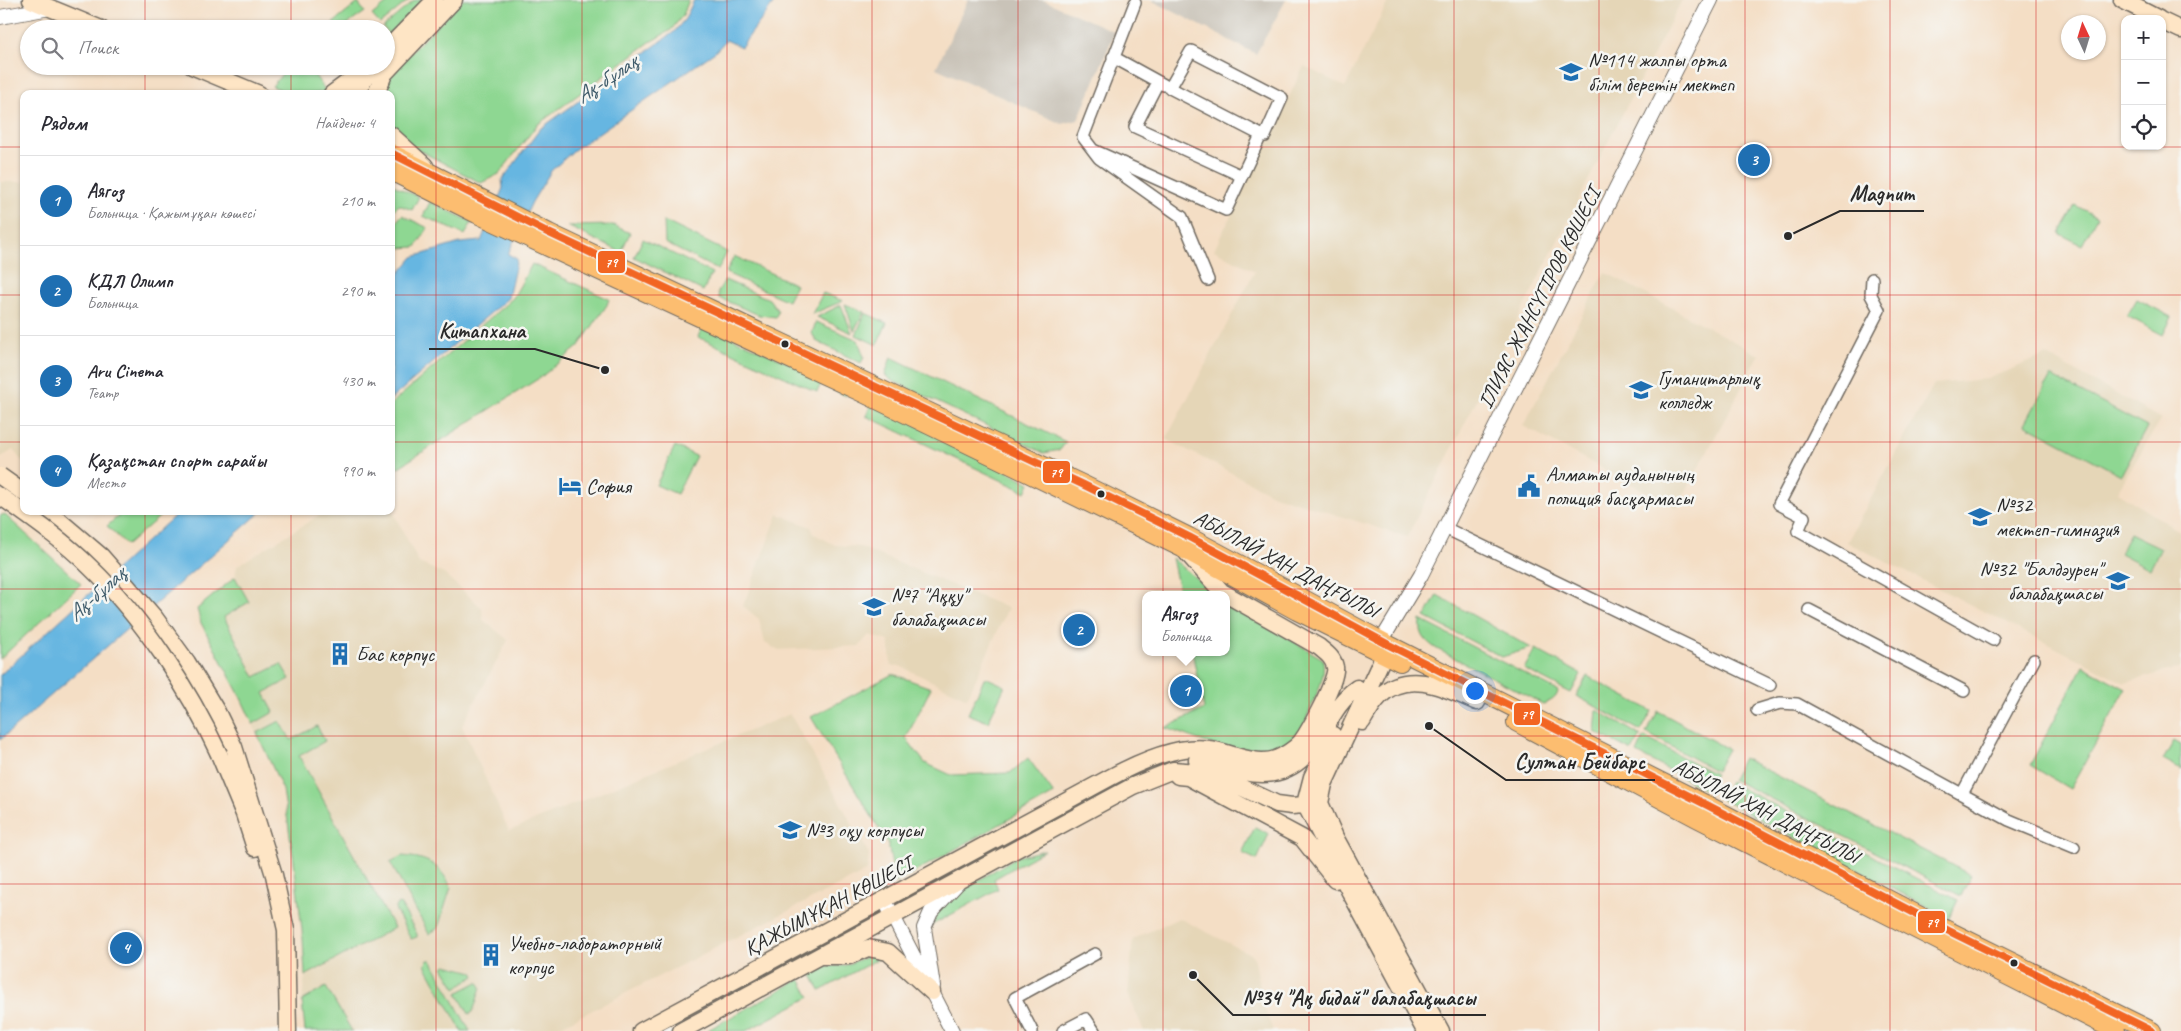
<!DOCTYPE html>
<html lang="ru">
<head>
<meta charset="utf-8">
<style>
  :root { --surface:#fff; --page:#f7f7f7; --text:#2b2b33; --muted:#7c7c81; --line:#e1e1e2; --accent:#1f6fb2 }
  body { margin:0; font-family:Caveat,sans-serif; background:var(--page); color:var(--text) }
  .controls { position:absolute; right:15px; top:15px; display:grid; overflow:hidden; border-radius:10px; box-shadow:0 1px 4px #0004 }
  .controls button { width:45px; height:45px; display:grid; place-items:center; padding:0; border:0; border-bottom:1px solid var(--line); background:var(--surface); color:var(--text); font:25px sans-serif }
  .compass { position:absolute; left:2061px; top:15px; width:45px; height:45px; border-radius:50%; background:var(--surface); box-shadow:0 1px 4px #0004; rotate:356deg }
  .you { position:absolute; left:1474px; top:690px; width:18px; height:18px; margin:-12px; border:4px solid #fff; border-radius:50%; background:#1a73e8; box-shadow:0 0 0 8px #1a73e833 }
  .badge { display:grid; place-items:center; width:32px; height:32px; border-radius:50%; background:var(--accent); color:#fff; font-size:16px; font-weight:700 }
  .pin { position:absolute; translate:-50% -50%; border:2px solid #fff; box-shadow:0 1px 5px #0006 }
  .popup { position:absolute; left:1142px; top:591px; width:88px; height:65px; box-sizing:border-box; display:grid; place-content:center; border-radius:10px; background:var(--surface); filter:drop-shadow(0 1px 4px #0005); font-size:16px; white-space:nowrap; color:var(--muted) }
  .popup b { font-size:19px; color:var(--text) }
  .popup::after { content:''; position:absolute; left:50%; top:100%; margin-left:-10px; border:10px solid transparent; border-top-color:var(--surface) }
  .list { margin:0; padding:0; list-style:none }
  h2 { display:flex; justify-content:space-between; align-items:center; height:65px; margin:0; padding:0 20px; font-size:21px }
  h2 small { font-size:16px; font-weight:400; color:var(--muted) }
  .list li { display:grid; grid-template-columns:32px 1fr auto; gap:15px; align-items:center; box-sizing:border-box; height:90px; padding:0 20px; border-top:1px solid var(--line) }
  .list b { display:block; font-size:19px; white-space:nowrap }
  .list p { margin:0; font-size:16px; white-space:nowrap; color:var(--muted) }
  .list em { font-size:16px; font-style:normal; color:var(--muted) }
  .icon { flex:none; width:28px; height:28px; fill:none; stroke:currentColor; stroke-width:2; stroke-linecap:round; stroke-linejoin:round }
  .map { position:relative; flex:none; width:2181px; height:1031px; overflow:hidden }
  .search { position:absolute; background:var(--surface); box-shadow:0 1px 4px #0004; left:20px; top:20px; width:375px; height:55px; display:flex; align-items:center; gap:12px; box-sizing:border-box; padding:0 18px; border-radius:28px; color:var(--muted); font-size:19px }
  .panel { position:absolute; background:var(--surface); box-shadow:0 1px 4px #0004; left:20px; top:90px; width:375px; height:425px; border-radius:10px }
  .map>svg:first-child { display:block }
  .built { fill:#e5d6b7 }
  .industrial { fill:#c9c3b8 }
  .green { fill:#8ed792; stroke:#5c815e }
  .water { fill:#66b6e1; stroke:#487086 }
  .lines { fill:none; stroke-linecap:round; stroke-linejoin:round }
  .minor-casing { stroke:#716a61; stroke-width:14 }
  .tertiary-casing { stroke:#716a61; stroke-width:16 }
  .secondary-casing { stroke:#716a61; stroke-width:19 }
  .primary-casing { stroke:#716a61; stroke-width:20 }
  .minor { stroke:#fff; stroke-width:11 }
  .tertiary { stroke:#fff; stroke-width:14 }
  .secondary { stroke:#fee5c5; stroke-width:16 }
  .primary { stroke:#fcbd6f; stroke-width:18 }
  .secondary-bridge-casing { stroke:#716a61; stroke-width:19; stroke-linecap:butt }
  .secondary-bridge { stroke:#fee5c5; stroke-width:16 }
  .bus-1-casing { stroke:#f6f6f2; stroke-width:11 }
  .bus-1 { stroke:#f26522; stroke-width:8 }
  .grid { fill:none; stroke:#d62828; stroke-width:1; stroke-opacity:0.55 }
  .bus-dot { fill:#2b2b2b; stroke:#f6f6f2; stroke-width:2 }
  .labels { text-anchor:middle; stroke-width:5; stroke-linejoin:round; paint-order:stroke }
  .poi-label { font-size:21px; fill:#2b2b2b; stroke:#f6f6f2; text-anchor:start }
  .street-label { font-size:21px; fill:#2b2b2b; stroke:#f6f6f2 }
  .water-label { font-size:22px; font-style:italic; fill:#405c6b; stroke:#f6f6f2 }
  .leader { fill:none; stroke:#2b2b2b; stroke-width:2 }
  .callout-dot { fill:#2b2b2b; stroke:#f6f6f2; stroke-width:2 }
  .callout-label { font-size:22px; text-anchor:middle; font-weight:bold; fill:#2b2b2b; stroke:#f6f6f2; stroke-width:5; stroke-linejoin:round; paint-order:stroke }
  .line-badge { stroke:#f6f6f2; stroke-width:2 }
  .badge-label { font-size:14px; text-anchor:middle; font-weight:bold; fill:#fff }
</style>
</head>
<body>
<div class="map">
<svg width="2181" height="1031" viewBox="0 0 2181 1031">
  <rect width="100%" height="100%" fill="#f6f6f2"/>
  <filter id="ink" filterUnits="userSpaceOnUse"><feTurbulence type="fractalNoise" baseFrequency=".02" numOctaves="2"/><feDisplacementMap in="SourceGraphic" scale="10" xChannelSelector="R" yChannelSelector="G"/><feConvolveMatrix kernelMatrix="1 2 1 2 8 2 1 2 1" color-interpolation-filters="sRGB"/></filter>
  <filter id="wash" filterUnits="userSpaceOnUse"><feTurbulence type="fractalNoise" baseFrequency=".0096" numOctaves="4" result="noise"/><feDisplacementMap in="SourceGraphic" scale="20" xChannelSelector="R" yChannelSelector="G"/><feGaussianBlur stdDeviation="1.12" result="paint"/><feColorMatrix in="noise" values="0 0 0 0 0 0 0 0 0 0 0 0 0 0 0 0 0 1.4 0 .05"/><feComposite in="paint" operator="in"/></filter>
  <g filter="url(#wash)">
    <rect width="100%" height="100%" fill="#f4dec5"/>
    <!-- built -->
    <path class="built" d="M1389,0H1682L1613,132L1407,537L1274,495L1166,439L1255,271L1214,250L1304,66L1345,87Z
      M0,182H24V460L22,461L13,450L0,458Z
      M1605,272L1759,355L1677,508L1523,426Z
      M2046,355L2161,419L2117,492L2181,532V667L2125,683L1847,542L1934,384L1987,379Z
      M391,508L419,563L444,574L482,608L483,620L508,640L462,726L509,831L790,714L869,854L867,871L551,1031H305L302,1001L305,976L303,939L293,852L283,790L239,694L201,623L197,609L235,577L237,566L326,511H391Z
      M778,514L811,527L814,534L835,545L860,547L1008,608L967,698L900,666H891L889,641L869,635L859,646L777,650L765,643L759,619L743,606Z
      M1179,918L1254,956L1264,1007L1273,1031H1144L1128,994L1133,939Z"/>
    <!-- industrial -->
    <path class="industrial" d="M968,0H1043L1115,32L1078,120L1062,124L936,68Z
      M1151,0H1286L1256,54Z"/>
    <!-- green -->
    <path class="green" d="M391,0H409L380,24L372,15Z
      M415,0H426L391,37L383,27Z
      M463,0H689L683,15L671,30L650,42L537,125L499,174L481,183L398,139L391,126V94H385L387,76Z
      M358,3L365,12L341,29H326Z
      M289,66H308L326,91C309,97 289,94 272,86Z
      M391,184L419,197L412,210L399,205L391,213Z
      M430,202L472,222L465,235L423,216Z
      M2075,205L2097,217L2082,245L2060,234Z
      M402,215L428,228L416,247L399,248C397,241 391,234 391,228Z
      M664,221L727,252L718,270L665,243Z
      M613,225L630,233L621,252L567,226Z
      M643,239L712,273L703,291L634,257Z
      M734,256L796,285L788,301L726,273Z
      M532,264L609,299L607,305L578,347L541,377L391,472V404L513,298Z
      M725,280L769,299L778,311L776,317L759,315L719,298L718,291Z
      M823,293L843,301L812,314Z
      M2137,299L2172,317L2163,335L2127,316Z
      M845,304L864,312L854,331Z
      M841,305L852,333L817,317Z
      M865,313L887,323L877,345L856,335Z
      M816,322L858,340L864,357L861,363L816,341L812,333Z
      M703,325L848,389L846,396L821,384L817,392L698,337Z
      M891,357L1066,442L1060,450L1044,453L891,380L885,375Z
      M2051,376L2147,427L2121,475L2025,424Z
      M872,402L1030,483L1026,492L866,416Z
      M675,446L696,456L677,494L656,485Z
      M124,511H166L127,545L107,526Z
      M4,514L81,584L0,659V516Z
      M2130,533L2161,548L2150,569L2120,553Z
      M1172,558L1216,595H1180Z
      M235,577L249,602L224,617L255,677L281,664L290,679L264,693L274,712L253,724L239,694L201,623L197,609Z
      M1437,595L1531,648L1502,657L1425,617Z
      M1226,601L1323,659C1326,678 1317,693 1310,710C1306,719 1302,733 1295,741C1265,771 1199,739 1165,728L1204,709L1192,652H1226Z
      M1421,620L1558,691C1557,699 1549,702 1543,704L1437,649C1425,641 1419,635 1421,620Z
      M1535,649L1581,674L1571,693L1524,669Z
      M2083,666L2126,689L2070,789L2030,765Z
      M893,674L931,688L906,738L925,763L951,775L1010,773L1028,758L1054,794L895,883L888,843L811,717Z
      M1587,676L1652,711L1641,731L1576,696Z
      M985,677L1005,686L988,722L968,714Z
      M1597,710L1641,736L1632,751L1595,732Z
      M1658,711L1728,749L1716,771L1646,733Z
      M280,721L291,740L317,726L325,741L299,756L394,928L305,976L303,939L294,861L283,790L257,733Z
      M1644,737L1715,774L1705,790L1637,753Z
      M2174,741L2181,745V770L2163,760Z
      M1743,758L1971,875L1961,896L1732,779Z
      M1730,782L1958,900L1949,918L1721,799Z
      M1255,827L1269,834L1257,860L1242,853Z
      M1045,850L994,879L998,889L932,925L940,909L950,898L1016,857Z
      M402,856C428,858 439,864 451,887L438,928L429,934L390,862Z
      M398,904L401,905L417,934V937L411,939L395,909Z
      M874,954L883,956L820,991L810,971L821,966H843Z
      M428,960H431L470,1031H462L425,965Z
      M446,965L473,972L475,976L456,988L443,967Z
      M800,979L810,997L746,1031H706Z
      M478,982L481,987L473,1012L469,1014L457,993Z
      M326,987L352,1031H305L302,1001Z"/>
    <!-- water -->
    <path class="water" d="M694,0H776L741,47L726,40L715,52L574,150L551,171L532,202L508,254L517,259L508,298L391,399V283L413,257L460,243L481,241L503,188L502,180L540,129L674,32L685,19Z
      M180,511H262L0,740V675Z"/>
  </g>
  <g filter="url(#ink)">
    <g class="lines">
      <defs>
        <path id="minor" d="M1135,3L1083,137L1099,158L1182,217L1208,280
          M1113,57L1164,85
          M1158,82L1135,127L1242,176
          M1093,150L1226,210L1261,135L1265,136L1282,98L1191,51L1170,88L1261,135
          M1872,279L1871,295L1879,310L1779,504L1804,517L1798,531L1993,640
          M1445,528L1770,685
          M1809,610L1964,691
          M1757,710L1780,703L1797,704L2009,820L2074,847
          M1962,794L2034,660
          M1032,1031L1015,998L1095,954
          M1063,1031L1086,1019L1094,1031"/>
        <path id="tertiary" d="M0,17L50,8
          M1377,648L1421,575L1711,0
          M884,899L952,1031
          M933,986L924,928L931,912L957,884"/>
        <path id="secondary" d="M31,0L101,29
          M2122,0L2159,19
          M2162,21L2181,30
          M386,50L435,0
          M192,66L259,94
          M332,94L370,66
          M356,94L371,68
          M376,94L384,74L454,0
          M391,135L425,166
          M48,511L101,556L155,618L187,662L217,712L234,747L274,875L286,930L288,1031
          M1384,655L1324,784L1320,803L1335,837L1441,1031
          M1362,722C1367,713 1373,703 1380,696C1408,668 1447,689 1477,702
          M219,754L244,814L255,848
          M1197,760C1251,775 1289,791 1323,732C1333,714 1340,700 1357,688
          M1202,769L1277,804L1292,806L1316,804
          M1178,776L1188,777L1302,838L1335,880
          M1305,804L1350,892L1425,1031
          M1305,804L1312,777L1333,735
          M823,956H849L868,948L888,952L932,992
          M641,1031L1111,777C1137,763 1179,744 1209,749C1231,752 1253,766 1276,759C1284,756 1295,749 1301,742C1309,731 1338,679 1335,667C1333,657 1326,653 1319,647L1222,592L1187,553
          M681,1031L1133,786L1173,770L1210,773"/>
        <path id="primary" d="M391,153L549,233L1084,485L1189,537L1389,645L1707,805L1949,931L2152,1031
          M391,171L477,214L865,394L1182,548L1297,611L1400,662
          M1516,722L1697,818L2116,1031"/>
      </defs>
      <!-- minor casing -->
      <use href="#minor" class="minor-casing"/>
      <!-- tertiary casing -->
      <use href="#tertiary" class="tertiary-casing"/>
      <!-- secondary casing -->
      <use href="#secondary" class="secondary-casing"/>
      <!-- primary casing -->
      <use href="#primary" class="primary-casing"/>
      <!-- minor -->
      <use href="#minor" class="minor"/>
      <!-- tertiary -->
      <use href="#tertiary" class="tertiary"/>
      <!-- secondary -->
      <use href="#secondary" class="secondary"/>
      <!-- primary -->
      <use href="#primary" class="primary"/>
      <defs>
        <path id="secondary-bridge" d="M0,476L24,493
          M0,496C31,518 63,540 90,567C142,617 189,689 219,754"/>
      </defs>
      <!-- secondary-bridge casing -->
      <use href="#secondary-bridge" class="secondary-bridge-casing"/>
      <!-- secondary-bridge -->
      <use href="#secondary-bridge" class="secondary-bridge"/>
      <defs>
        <path id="bus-1" d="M391,153L549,233L1084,485L1189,537L1389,645L1707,805L1949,931L2152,1031"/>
      </defs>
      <!-- bus-1 casing -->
      <use href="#bus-1" class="bus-1-casing"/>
      <!-- bus-1 -->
      <use href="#bus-1" class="bus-1"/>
    </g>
  </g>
  <!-- grid -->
  <path class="grid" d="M145,0V29M291,0V29M436,0V1031M582,0V1031M727,0V1031M872,0V1031M1018,0V1031M1163,0V1031M1309,0V1031M1454,0V1031M1599,0V1031M1745,0V1031M1890,0V1031M2036,0V1031M145,66V94M291,66V94M0,147H24M391,147H2181M0,295H24M391,295H2181M0,442H24M391,442H2181M145,511V1031M291,511V1031M0,589H2181M0,736H2181M0,884H2181"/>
  <!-- icons -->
  <defs>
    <symbol id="school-bare" viewBox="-9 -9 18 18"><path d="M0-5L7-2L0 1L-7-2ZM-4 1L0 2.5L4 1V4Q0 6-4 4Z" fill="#1f6fb2" stroke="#f6f6f2" stroke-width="2.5" paint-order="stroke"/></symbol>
    <symbol id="university-bare" viewBox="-9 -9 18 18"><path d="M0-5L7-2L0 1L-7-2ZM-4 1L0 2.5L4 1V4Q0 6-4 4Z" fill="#1f6fb2" stroke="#f6f6f2" stroke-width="2.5" paint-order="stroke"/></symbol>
    <symbol id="hotel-bare" viewBox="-9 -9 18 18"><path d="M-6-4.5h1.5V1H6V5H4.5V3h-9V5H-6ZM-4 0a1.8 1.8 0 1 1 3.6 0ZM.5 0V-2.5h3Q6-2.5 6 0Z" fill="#1f6fb2" stroke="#f6f6f2" stroke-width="2.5" paint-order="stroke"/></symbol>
    <symbol id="civic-bare" viewBox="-9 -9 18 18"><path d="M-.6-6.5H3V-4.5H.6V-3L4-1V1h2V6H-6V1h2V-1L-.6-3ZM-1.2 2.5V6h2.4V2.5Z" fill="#1f6fb2" stroke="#f6f6f2" stroke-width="2.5" paint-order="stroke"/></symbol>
    <symbol id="building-bare" viewBox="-9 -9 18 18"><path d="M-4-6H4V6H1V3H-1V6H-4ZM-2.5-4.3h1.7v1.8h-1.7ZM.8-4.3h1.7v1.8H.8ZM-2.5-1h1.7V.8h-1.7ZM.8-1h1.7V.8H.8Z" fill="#1f6fb2" stroke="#f6f6f2" stroke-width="2.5" paint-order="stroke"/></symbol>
  </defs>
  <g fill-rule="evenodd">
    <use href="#school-bare" x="1555" y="56" width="32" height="32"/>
    <use href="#university-bare" x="1625" y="374" width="32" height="32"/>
    <use href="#hotel-bare" x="554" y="470" width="32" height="32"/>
    <use href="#civic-bare" x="1513" y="470" width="32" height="32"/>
    <use href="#school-bare" x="1964" y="501" width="32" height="32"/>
    <use href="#school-bare" x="2102" y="565" width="32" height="32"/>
    <use href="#school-bare" x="858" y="591" width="32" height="32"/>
    <use href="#building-bare" x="324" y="638" width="32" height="32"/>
    <use href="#university-bare" x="774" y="814" width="32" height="32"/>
    <use href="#building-bare" x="475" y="939" width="32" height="32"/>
  </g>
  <!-- markers -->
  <g class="bus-dot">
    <circle cx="785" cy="344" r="4.5"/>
    <circle cx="1101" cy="494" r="4.5"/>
    <circle cx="2014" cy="963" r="4.5"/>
  </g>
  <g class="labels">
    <!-- poi labels -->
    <g class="poi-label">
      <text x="1588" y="67">№114 жалпы орта<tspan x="1588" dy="24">білім беретін мектеп</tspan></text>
      <text x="1658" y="385">Гуманитарлық<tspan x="1658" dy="24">колледж</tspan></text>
      <text x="1546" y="481">Алматы ауданының<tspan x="1546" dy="24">полиция басқармасы</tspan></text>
      <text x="586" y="493">София</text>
      <text x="1996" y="512">№32<tspan x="1996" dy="24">мектеп-гимназия</tspan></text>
      <text x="2102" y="576" text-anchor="end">№32 "Балдәурен"<tspan x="2102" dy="24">балабақшасы</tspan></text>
      <text x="891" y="602">№7 "Аққу"<tspan x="891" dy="24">балабақшасы</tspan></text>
      <text x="356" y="661">Бас корпус</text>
      <text x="806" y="837">№3 оқу корпусы</text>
      <text x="508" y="950">Учебно-лабораторный<tspan x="508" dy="24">корпус</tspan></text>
    </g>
    <!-- street labels -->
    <g class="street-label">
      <text transform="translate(1539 298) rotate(-63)" y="7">ІЛИЯС ЖАНСҮГІРОВ КӨШЕСІ</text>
      <text transform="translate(1286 564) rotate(28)" y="7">АБЫЛАЙ ХАН ДАҢҒЫЛЫ</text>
      <text transform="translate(1766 811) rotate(27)" y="7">АБЫЛАЙ ХАН ДАҢҒЫЛЫ</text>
      <text transform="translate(828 906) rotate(-28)" y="7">ҚАЖЫМҰҚАН КӨШЕСІ</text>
    </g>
    <!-- water labels -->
    <g class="water-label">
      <text transform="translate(606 78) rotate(-34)" y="8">Ақ-бұлақ</text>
      <text transform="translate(96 593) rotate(-42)" y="8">Ақ-бұлақ</text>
    </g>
  </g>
  <!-- callouts -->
  <path class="leader" d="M1788 236L1840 211H1924M605 370L535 349H429M1429 726L1506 780H1655M1193 975L1233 1015H1486"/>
  <g class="callout-dot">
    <circle cx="1788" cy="236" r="5"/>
    <circle cx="605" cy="370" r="5"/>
    <circle cx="1429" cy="726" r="5"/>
    <circle cx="1193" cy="975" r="5"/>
  </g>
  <g class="callout-label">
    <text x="1882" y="201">Magnum</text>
    <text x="482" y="338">Китапхана</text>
    <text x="1580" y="769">Султан Бейбарс</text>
    <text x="1359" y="1005">№34 "Ақ бидай" балабақшасы</text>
  </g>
  <g class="line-badge">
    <rect x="597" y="250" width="29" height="24" rx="5" fill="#f26522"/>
    <rect x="1042" y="460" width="29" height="24" rx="5" fill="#f26522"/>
    <rect x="1513" y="702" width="28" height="24" rx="5" fill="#f26522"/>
    <rect x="1917" y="910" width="29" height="24" rx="5" fill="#f26522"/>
  </g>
  <g class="badge-label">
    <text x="611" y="267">79</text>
    <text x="1056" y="477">79</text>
    <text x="1527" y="719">79</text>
    <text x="1932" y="927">79</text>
  </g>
</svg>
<div class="controls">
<button>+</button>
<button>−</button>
<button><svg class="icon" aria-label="locate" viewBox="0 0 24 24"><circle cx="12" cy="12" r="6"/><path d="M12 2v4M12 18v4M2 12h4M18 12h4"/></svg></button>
</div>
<svg class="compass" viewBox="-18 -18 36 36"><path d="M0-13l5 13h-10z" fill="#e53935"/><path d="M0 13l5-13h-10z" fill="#7c7c81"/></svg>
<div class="you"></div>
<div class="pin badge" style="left:1186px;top:691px">1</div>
<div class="popup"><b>Аягоз</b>Больница</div>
<div class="pin badge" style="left:1079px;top:630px">2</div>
<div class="pin badge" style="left:1754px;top:160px">3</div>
<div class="pin badge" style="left:126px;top:948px">4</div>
<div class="search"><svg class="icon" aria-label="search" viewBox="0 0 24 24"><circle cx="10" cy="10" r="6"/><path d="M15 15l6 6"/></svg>Поиск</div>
<section class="panel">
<h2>Рядом<small>Найдено: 4</small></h2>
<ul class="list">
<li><span class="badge">1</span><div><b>Аягоз</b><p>Больница · Қажымұқан көшесі</p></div><em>210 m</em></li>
<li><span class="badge">2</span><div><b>КДЛ Олимп</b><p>Больница</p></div><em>290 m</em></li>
<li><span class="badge">3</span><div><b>Aru Cinema</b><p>Театр</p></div><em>430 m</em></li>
<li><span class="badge">4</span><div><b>Қазақстан спорт сарайы</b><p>Место</p></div><em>990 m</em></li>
</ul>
</section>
</div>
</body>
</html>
